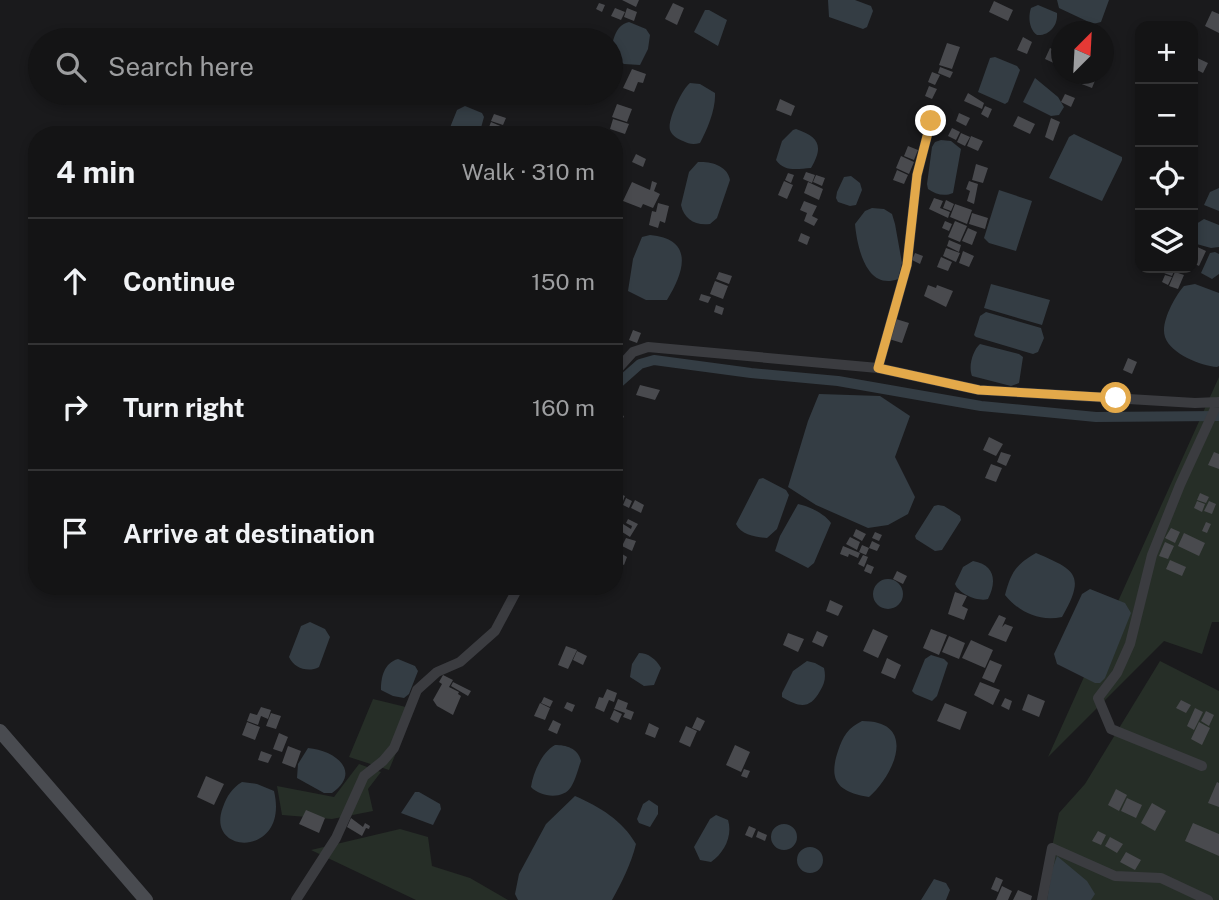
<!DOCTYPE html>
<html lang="en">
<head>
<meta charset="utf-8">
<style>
  :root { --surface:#141415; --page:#212122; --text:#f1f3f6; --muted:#9d9ea0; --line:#333334 }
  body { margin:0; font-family:"Public Sans",sans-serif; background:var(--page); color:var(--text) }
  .controls { position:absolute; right:21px; top:21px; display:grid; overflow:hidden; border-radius:14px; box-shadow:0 4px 10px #0003 }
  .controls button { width:63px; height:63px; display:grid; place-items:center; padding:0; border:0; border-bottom:2px solid var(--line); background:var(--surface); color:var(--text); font:35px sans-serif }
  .compass { position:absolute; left:1051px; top:21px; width:63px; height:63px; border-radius:50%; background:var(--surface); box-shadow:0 4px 10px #0003; rotate:24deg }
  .stop { position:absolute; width:21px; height:21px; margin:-16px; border:5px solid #e3a94a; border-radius:50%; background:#fff }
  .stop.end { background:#e3a94a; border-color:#fff; box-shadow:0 2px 7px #0008 }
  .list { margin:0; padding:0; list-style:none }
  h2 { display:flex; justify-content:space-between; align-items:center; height:91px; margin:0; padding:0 28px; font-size:30px }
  h2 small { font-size:23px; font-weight:400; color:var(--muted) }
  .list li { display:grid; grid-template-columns:46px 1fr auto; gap:21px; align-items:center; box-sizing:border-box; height:126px; padding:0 28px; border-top:2px solid var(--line) }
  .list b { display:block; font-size:26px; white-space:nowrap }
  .list em { font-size:23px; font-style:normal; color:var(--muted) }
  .icon { flex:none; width:38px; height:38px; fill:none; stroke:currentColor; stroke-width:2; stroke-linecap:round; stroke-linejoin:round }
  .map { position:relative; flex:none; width:1219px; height:900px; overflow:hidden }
  .search { position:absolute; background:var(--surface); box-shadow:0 4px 10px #0003; left:28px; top:28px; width:595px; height:77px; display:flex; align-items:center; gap:18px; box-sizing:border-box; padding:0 24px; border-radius:38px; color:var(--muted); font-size:26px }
  .panel { position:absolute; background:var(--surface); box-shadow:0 4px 10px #0003; left:28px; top:126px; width:595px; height:469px; border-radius:28px }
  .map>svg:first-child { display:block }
  .green { fill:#262e27 }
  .water { fill:#343d44 }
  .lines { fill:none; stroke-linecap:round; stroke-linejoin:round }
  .canal { stroke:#343d44; stroke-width:10 }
  .building { fill:#494a4e }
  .street { stroke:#3b3c40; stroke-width:10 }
  .secondary { stroke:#494b50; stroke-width:14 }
  .route { stroke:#e3a94a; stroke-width:9 }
</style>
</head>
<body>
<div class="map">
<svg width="1219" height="900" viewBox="0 0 1219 900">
  <rect width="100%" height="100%" fill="#1a1a1c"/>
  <!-- green -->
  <path class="green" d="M1219,377V622H1212L1202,654L1164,641L1048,757Z
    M1160,661L1219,691V900H1041L1059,813L1085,784Z
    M373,699L414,709L389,770L349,757Z
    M359,764L381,772L368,789L373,811L332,819L282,815L277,786L334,797Z
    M400,829L428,837L432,866L470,878L508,900H416L311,850Z"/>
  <!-- water -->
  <path class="water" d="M828,0H855L871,6L873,11L867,27L863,29L829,17Z
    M1057,0H1109L1101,22L1093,24L1059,8Z
    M1038,5L1057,13C1058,25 1050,36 1037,35C1029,29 1028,17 1031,8Z
    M705,10H709L727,20L718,46L694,32Z
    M629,22L646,29L650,35L648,49L640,65L624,64L611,55C612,42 615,25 629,22Z
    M995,57L1017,66L1020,70L1008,102L1005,104L978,92L990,58Z
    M1035,78L1058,97L1064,107L1059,115L1051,116L1023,102Z
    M690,83L700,84L715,93C716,109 707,130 700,143C693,145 689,144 683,141C678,139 672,136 670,130C667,121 682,89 690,83Z
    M465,106L482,113L484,117L479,135H447L457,110Z
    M796,129C819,137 824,146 811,168C797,169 784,172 776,160L782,141L793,130Z
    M1074,134L1122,157V160L1102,201L1049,178L1069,137Z
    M941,140L951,141L961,149L953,193C944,197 935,194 928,189L927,184L932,147L935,142Z
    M698,162C711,161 728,166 730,180L717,218L710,224C695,226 684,219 681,205L689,172Z
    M851,176L860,183L862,190L856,205L850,206L838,202L836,198L837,192L844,177Z
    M1219,188V211L1204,205L1210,192Z
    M999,190L1032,201L1016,251L989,243L984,238Z
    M872,208L884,209L892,214L895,224L902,263L898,279C866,291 857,246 855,224L865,211Z
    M1204,219L1219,225V247L1211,248L1193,243V226Z
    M650,235C694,239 685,271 667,300H646L628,291L633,259L642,237Z
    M1215,252L1219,254V274L1212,279L1201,273L1210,253Z
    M991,284L1050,300L1042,325L984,308Z
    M1195,284L1219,293V366L1217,367C1201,366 1171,354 1165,337C1160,323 1175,296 1184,286Z
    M986,312L1041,328L1044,338L1038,352L1033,354L976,337L974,335L980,316Z
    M980,344L1019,354L1023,357L1019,383L1011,386L972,376C968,366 973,350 980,344Z
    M819,394L880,396L910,416L895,457L915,497L908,514L888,525L868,528L816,505L788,487L808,421Z
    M763,478L786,490L789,495L777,529L767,538C756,537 741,535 736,524L759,479Z
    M798,504C809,506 825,514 831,523L814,563L808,568L775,551L780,536Z
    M938,505L944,506L960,516L961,520L942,550L935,551L916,539L915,536L934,506Z
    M1036,553C1076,570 1086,575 1062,617C1039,622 1019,612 1005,595C1011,573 1015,565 1036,553Z
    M973,561C995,565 997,581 988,599C978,602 959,594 955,584L963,567Z
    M873 594a15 15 0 1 1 30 0a15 15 0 1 1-30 0Z
    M1090,589L1125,603L1131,613L1105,678L1100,683H1095L1057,664L1054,654L1082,594Z
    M310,622L325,629L330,637L319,667C308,673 294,668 289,657L301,626Z
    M639,653C648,653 656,659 661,668L654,685L644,686L630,677L632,664Z
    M931,655L944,659L948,663L937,696L932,701L915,694L912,691L925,659Z
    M398,659L415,666L418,671L409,694L404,698L393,696L381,690C381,677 384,663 398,659Z
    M807,661L815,663L824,668C826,677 825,683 820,691C810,709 800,708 782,697V693L793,671Z
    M862,721C918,721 895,774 869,797C838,792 828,781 838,751C843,736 848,728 862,721Z
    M555,745C566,745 578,748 581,761C578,769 576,779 571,787C563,800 540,797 531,787C533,773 542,752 555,745Z
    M308,748C334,750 363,771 332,793H324L297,778L298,764Z
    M242,782L257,784L274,791C290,858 204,856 223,807C227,796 232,788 242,782Z
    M415,792H419L440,804L441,809L433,825L401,813Z
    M575,796C600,807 622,820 636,844C631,864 622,882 612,900H518L515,894L519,874L546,824Z
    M649,800L658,806V814L650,827L639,823L637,819L643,804Z
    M716,815L728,820C733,836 724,853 711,862L700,860L694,847L710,819Z
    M771 837a13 13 0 1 1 26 0a13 13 0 1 1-26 0Z
    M797 860a13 13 0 1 1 26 0a13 13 0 1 1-26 0Z
    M1057,856L1087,881L1095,894L1091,900H1047L1052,870Z
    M934,879L946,883L950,890L946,900H921Z"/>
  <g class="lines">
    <!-- canal -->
    <path class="canal" d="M614,387L640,364L654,360L751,373L838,381L981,406L1096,417L1219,416"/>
  </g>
  <!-- building -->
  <path class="building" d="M622,0H639L636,7Z
    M994,1L1013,10L1008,21L989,12Z
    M599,3L605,5L602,12L596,9Z
    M673,3L684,8L677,25L665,19Z
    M615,8L625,12L621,20L611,16Z
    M627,8L637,12L634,21L624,17Z
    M1212,11L1219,14V33L1205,26Z
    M1023,37L1032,42L1027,54L1017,50Z
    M947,43L960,47L952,69L939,65Z
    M1050,48L1062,54L1058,65L1045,59Z
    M1193,56L1208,63L1203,73L1193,68Z
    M940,67L953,72L950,78L938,73Z
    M632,69L646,74L643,83L638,82L634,92L623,88Z
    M932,72L940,75L935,85L928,82Z
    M1083,74L1096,78L1092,88L1079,83Z
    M929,86L937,89L932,99L925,96Z
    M968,93L984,103L982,109L964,101Z
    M1065,94L1075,98L1071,107L1061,102Z
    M780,99L795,106L791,116L776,110Z
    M617,104L632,109L627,122L612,117Z
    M985,106L992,109L988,118L981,114Z
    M959,113L970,118L966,126L956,121Z
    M494,114L506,118L503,125L491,121Z
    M1018,116L1035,124L1030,134L1013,126Z
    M1051,118L1060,122L1053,141L1045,137Z
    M613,119L629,124L625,134L610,129Z
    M491,122L505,128L502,135L487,132Z
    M952,128L960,132L956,140L948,136Z
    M961,133L970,137L965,146L957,142Z
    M971,136L983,141L978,151L967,146Z
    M908,146L918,150L914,160L904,156Z
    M636,154L646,159L643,167L632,162Z
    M901,156L914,162L909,174L896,168Z
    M976,164L988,168L983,183L972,180Z
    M897,170L908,175L904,184L893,180Z
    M806,172L815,175L812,183L803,179Z
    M788,173L794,175L791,183L785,180Z
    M816,175L825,178L822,186L813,182Z
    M652,181L657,183L654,191L660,194L653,208L643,204L641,208L623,201L632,182L650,190Z
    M784,181L793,185L787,199L778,195Z
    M969,181L978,184L974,204L967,201L970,191L966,189Z
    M808,182L823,189L819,200L804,193Z
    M934,198L943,201L940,208L950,212L948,218L929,209Z
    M946,200L954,204L951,211L943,208Z
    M804,201L817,206L812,216L818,219L814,226L804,221L807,213L800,210Z
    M658,203L669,206L665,223L660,221L658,228L649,225L652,211L656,212Z
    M955,204L972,210L967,224L950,217Z
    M972,213L988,218L985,229L969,224Z
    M945,221L952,224L949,231L942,228Z
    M955,221L967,226L960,242L948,237Z
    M968,228L977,232L972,245L962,241Z
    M801,233L810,237L807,245L798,241Z
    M949,240L961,245L959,252L947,246Z
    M1193,245L1206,251L1199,266L1193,263Z
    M946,248L960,253L956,262L943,256Z
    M963,251L974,256L969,267L959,263Z
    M915,253L923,256L920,264L912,260Z
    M941,257L952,262L948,271L937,267Z
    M1166,268L1175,269L1172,276L1164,273Z
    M719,272L732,276L729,284L716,279Z
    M1175,272L1184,275L1178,289L1169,286Z
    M1165,275L1172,277L1168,285L1162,282Z
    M715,281L728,286L723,299L710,294Z
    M928,285L936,288L937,285L953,291L946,307L924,296Z
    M701,294L711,297L708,303L699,300Z
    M716,305L724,308L722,315L714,312Z
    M896,319L909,323L902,343L889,339Z
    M633,330L641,333L637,343L629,340Z
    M1128,358L1137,362L1132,374L1123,370Z
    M640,385L660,390L655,400L636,395Z
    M614,412L624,416L620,425L614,422Z
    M989,437L1003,444L996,456L983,450Z
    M1001,452L1011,455L1006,466L997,462Z
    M1214,452L1219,454V469L1208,465Z
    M991,464L1002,468L996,482L985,478Z
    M618,493L625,496L621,506L614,502Z
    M1200,493L1209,497L1206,503L1197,500Z
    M626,498L632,501L629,508L623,505Z
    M635,500L644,505L641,513L631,508Z
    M1197,501L1205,504L1202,512L1194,508Z
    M1209,501L1216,504L1212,514L1204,511Z
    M628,519L638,524L630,537L619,530L623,524L631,529L632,526L626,523Z
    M1206,522L1211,524L1207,533L1202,531Z
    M1171,528L1180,532L1175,543L1165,538Z
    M856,529L866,534L862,541L853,536Z
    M875,532L882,535L879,541L872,538Z
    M1184,533L1205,543L1199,556L1178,546Z
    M850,537L860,542L857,550L846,544Z
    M626,538L636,541L632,551L622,546Z
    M872,541L880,545L877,551L869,548Z
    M1165,542L1174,546L1168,559L1159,556Z
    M862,545L869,548L866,555L859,552Z
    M843,546L860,553L858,558L849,554L848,557L840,554Z
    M614,549L627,557L624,565L614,560Z
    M863,555L868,557L864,567L858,564Z
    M1170,560L1186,567L1182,576L1166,569Z
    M867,564L874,567L871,574L864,571Z
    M897,571L907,576L903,584L893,579Z
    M955,592L967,596L962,606L968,609L964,620L948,614Z
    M830,600L843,606L838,616L826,611Z
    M999,615L1006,618L1002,627L1005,624L1013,627L1006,642L988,635Z
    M873,629L888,636L878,658L863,651Z
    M931,629L947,635L939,655L923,648Z
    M817,631L828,636L823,647L812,642Z
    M788,633L804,639L798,652L783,645Z
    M949,636L965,643L959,659L942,652Z
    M971,640L993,650L985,668L962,658Z
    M566,646L577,650L568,669L558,665Z
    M577,651L587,656L583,665L573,660Z
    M887,658L901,665L895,679L881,673Z
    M990,660L1002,665L994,683L982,678Z
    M443,675L453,680L449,687L459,692L458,694L461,696L453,715L437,706L433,700L442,684L439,682Z
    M453,682L471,691L468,696L451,686Z
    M980,682L1000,690L993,705L974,695Z
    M607,689L617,693L614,702L609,700L604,712L595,708L599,697L603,698Z
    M1028,694L1045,701L1039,717L1022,710Z
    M544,697L553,701L550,707L541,703Z
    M1005,698L1012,701L1009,710L1001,706Z
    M618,699L628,703L626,709L634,712L631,720L623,717L625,713L614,709Z
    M1181,700L1191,705L1186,713L1176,708Z
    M567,702L575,705L572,712L564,708Z
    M540,703L550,708L545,720L534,716Z
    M945,703L967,712L960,730L937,721Z
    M261,707L271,710L268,719L261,716L258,725L247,721L250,713L257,715Z
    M1195,708L1203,712L1194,730L1187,726Z
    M614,710L622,714L618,723L610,719Z
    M1206,711L1214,715L1209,726L1201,721Z
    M271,713L281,716L276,729L266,726Z
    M697,717L705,721L700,731L692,728Z
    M553,720L561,724L557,734L548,730Z
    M247,722L260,727L255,740L242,735Z
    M1199,722L1210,728L1202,745L1191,739Z
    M649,723L659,728L655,738L645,734Z
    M686,726L697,731L690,747L679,742Z
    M279,733L288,737L282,752L273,749Z
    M735,745L750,752L741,772L726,765Z
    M288,746L301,751L295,768L282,763Z
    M261,751L272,755L268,763L258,760Z
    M744,769L750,771L747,778L741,776Z
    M206,776L224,784L214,805L197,797Z
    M1217,782L1219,783V807L1208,803Z
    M1116,789L1127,795L1119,811L1108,805Z
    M1127,798L1142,805L1136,818L1121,811Z
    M1152,803L1166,811L1155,831L1141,823Z
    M306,810L325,818L319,833L299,824Z
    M351,818L363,827L365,823L370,826L369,829L366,828L362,836L347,827Z
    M1193,823L1219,834V856L1185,841Z
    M749,826L756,829L752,838L745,835Z
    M758,831L767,835L765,841L756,837Z
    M1098,831L1106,835L1101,845L1092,841Z
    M1110,837L1123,844L1117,853L1105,846Z
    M1126,852L1141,860L1135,870L1120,862Z
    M996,877L1003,880L998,892L991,889Z
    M1002,886L1012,891L1008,900H996Z
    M1018,890L1032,896L1031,900H1013Z"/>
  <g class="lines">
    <!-- street -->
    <path class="street" d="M878,368L907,265L917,175L931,121
      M614,373L633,352L648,347L878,368L979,390L1195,403L1219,402
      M1202,766L1111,729L1098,698L1117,673L1130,644L1152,555L1180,485L1218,402
      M296,900L336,838L364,776L383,761L394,748L417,690L437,672L460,662L495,631L519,586
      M1042,900L1052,848L1115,876L1161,878L1208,900"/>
    <!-- secondary -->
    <path class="secondary" d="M0,731L146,900"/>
  </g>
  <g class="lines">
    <!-- route -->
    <path class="route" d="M931,121L917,175L907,265L878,368L979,390L1116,398"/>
  </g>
</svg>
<div class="controls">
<button>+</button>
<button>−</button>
<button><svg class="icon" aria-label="locate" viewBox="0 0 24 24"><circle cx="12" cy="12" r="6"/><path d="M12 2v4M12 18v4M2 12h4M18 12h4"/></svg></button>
<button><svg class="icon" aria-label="layers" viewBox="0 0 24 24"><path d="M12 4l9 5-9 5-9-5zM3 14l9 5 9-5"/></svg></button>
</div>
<svg class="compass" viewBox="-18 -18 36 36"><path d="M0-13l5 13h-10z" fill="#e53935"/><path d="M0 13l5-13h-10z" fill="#9d9ea0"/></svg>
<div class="stop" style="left:1116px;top:398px"></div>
<div class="stop end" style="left:931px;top:121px"></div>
<div class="search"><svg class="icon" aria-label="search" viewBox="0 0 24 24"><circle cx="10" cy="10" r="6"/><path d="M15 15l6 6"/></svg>Search here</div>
<section class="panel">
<h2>4 min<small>Walk · 310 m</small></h2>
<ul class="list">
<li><svg class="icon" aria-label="ahead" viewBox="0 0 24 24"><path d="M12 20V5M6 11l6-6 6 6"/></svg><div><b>Continue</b></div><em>150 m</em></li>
<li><svg class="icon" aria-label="right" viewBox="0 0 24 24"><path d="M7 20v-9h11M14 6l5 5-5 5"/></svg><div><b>Turn right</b></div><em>160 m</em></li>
<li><svg class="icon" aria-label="arrive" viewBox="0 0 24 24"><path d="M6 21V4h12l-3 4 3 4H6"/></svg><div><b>Arrive at destination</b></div></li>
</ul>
</section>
</div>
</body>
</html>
